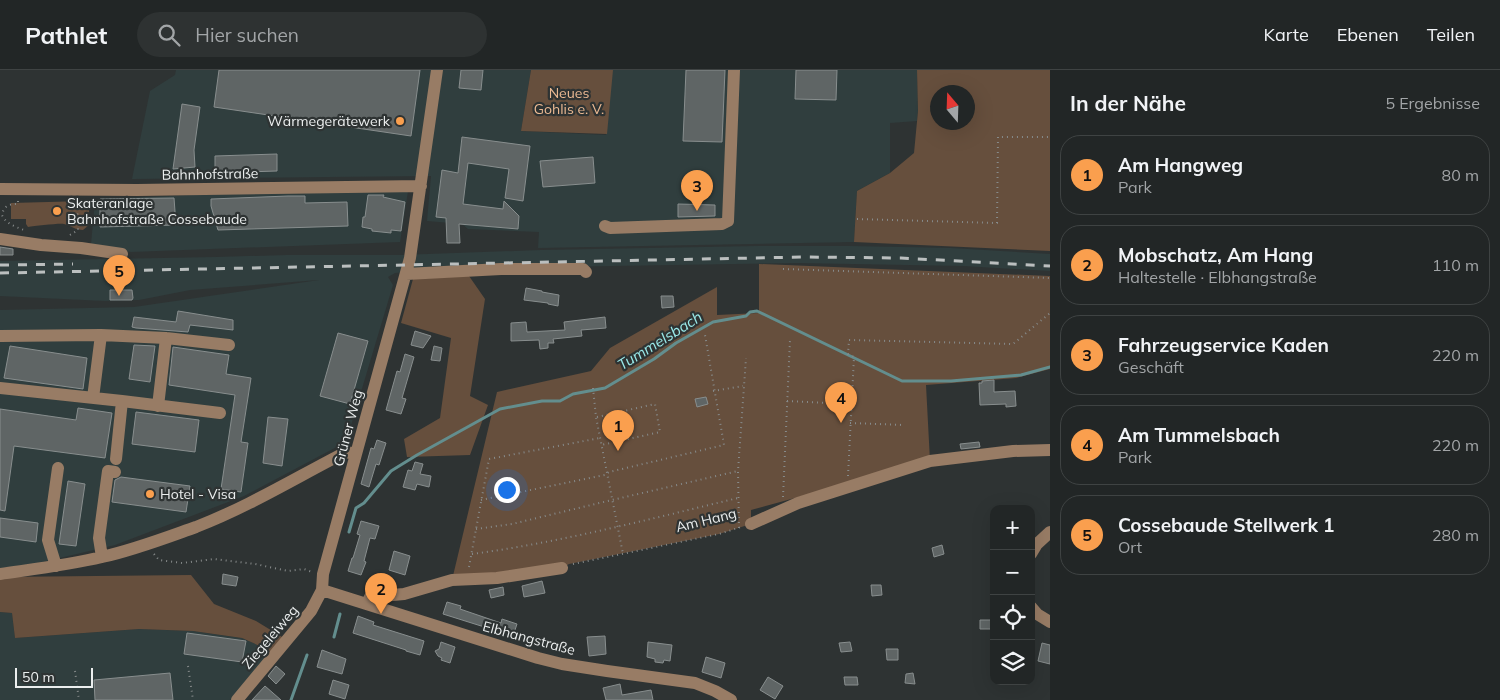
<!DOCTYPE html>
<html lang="de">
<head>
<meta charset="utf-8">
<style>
  :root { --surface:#222626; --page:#2e3232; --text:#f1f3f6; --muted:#a2a5a7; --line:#3f4343; --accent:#fa9f4e }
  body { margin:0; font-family:Mulish,sans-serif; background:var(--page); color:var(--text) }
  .controls { position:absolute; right:15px; bottom:15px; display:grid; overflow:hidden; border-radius:10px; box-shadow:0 5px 20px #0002 }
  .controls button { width:45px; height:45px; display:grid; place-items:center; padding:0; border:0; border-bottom:1px solid var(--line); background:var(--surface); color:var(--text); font:25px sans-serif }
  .compass { position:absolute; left:930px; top:15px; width:45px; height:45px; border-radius:50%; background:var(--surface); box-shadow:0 5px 20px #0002; rotate:341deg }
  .scale { position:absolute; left:15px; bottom:12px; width:78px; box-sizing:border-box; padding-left:5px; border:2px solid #ebeeee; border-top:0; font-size:14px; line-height:18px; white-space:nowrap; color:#ebeeee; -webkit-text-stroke:4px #2e3333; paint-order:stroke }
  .you { position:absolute; left:506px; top:419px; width:18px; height:18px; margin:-12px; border:4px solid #fff; border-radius:50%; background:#1a73e8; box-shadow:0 0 0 8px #1a73e833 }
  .badge { display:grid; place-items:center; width:32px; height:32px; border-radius:50%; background:var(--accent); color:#111; font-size:16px; font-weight:700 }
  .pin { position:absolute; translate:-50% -41px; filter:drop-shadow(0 1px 2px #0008) }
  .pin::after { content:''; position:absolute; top:26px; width:18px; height:15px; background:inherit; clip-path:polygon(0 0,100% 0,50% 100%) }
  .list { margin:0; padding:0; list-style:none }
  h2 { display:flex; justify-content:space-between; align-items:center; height:65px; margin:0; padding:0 20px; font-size:21px }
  h2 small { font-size:16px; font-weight:400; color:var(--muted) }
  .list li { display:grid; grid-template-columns:32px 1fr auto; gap:15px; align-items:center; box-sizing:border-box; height:80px; margin:0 10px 10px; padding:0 10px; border:1px solid var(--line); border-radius:20px }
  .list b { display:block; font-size:19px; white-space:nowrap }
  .list p { margin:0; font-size:16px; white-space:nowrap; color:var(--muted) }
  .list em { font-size:16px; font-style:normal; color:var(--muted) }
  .icon { flex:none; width:28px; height:28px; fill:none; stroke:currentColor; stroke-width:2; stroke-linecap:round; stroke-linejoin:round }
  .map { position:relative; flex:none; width:1050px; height:630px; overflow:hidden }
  header { display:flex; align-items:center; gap:30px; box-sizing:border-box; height:70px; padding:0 25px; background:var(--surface); border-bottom:1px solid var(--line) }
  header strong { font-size:24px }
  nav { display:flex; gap:28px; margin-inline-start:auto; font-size:18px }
  .search { width:350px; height:45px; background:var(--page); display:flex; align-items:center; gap:12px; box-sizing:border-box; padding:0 18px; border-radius:28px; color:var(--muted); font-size:19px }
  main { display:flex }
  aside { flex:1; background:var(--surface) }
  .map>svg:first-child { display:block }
  .built { fill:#303e3e }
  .green { fill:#664f3d; fill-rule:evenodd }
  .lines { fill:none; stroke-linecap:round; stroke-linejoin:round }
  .stream { stroke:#638e8e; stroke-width:3 }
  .building { fill:#5f6565; stroke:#888e8e }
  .path { stroke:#878b8b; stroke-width:2; stroke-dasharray:1 4; stroke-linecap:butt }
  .minor { stroke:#987c65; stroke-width:12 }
  .rail { stroke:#bbbfbf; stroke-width:3; stroke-dasharray:9 9; stroke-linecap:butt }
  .poi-dot { fill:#fa9f4e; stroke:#2e3333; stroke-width:2 }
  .labels { text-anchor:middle; stroke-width:4.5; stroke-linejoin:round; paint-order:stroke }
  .park-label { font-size:14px; fill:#ecba93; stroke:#2e3333 }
  .poi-label { font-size:14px; fill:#ebeeee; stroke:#2e3333; text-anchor:start }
  .street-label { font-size:14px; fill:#ebeeee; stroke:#2e3333 }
  .water-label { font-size:15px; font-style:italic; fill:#9ae9e9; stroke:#2e3333 }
</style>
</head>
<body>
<header>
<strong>Pathlet</strong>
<div class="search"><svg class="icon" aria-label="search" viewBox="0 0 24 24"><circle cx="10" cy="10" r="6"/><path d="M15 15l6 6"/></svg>Hier suchen</div>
<nav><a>Karte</a><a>Ebenen</a><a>Teilen</a></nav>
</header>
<main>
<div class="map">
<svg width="1050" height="630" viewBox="0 0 1050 630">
  <rect width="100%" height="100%" fill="#2e3333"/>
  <!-- built -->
  <path class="built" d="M176,0H531L521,61L606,65L612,0H917L918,41L917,51L890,53V103L857,121L854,172L538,178L539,162L468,159L462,154L427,151L431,106L132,109L150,21L175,5Z
    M288,121H408L400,172L131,182L91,174L95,131L100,129Z
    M758,176H850L951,178L1050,184V201L963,196L798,193L440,199L395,203L388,207L393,215L346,372L244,426L115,475L0,502V240L134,237L319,210L190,220L139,230L105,231L0,226V191L216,187L287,185H400L541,180Z
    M0,542L12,543L15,568L139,559L193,561L242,568L264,578L275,585L237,630H0Z"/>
  <!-- green -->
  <path class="green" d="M531,0H613L607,64L521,61Z
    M917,0H1050V181L854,172L857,121L890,103L914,83L918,41ZM938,22H968V52H938Z
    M85,131L89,133V155L83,160C76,160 71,156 64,154C60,153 35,156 28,157L26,154V149H11V133Z
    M759,194L1050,206V299L1016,308L926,315L930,391L751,440V454L719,464L569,494L562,498L452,510L497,322L591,301L610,278L717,217V245L759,243Z
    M469,206L485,229L470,326L488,335L470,385L407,387L404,369L440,348L451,268L401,253L413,209Z
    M191,505L214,534L256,551L287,570L275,585L264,578L242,568L193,561L139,559L15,568L12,543L0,542V507Z"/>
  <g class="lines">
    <!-- stream -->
    <path class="stream" d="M349,462L356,438L364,433L391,401L417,385L500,339L542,331H560L573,324L605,318L654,289L676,273L713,252L746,246L750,242L757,241L902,311H951L1021,305L1050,297
      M334,567L340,544
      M291,630L307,585"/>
  </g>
  <!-- building -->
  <path class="building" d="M219,0H420L411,66L214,37Z
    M461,0H483L481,20L459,18Z
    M686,0H725L722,72L683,71Z
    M796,0H837L836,30L795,29Z
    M182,34L200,37L194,80L195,97L173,99Z
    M462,67L530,76L523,131L505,128L509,99L468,93L463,134L503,139L504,131L519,146L518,159L459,154L460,173H447L446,148L436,147L442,100L458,103Z
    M277,84V101L215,103V86Z
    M593,87L595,113L543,117L540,91Z
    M368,125H384L383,127L405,132L401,161L391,160V163L372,161V159L362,157L363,147H365Z
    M288,126H305V133L347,132L348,156L218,160L211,136V129Z
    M174,128L176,155L100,157V129Z
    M678,134L715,135V146L678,147Z
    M0,177L13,179V185H0Z
    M526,218L542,221V222L559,225L558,236L548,234V233L524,230Z
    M110,220H132L133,228L132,230H110Z
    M661,226H673L674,237L662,238Z
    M178,241L233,250V260L190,255L188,262L136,258L132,257L134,247L176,252Z
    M605,247L606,258L581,260L582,266L553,269L554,273H548V278L540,279L539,270L511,271V253L526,252L527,262L565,260L564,252Z
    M415,261L431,266L423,278L411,275Z
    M338,263L368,271L350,334L320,326Z
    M134,275L155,276L150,312L129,309Z
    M10,276L87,288L83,319L4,308Z
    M434,276L442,278L440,291L431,290Z
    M173,277L229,285L226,304L251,308L241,372L248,373L241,422L221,419L235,325L169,315Z
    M405,284L414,287L402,328L406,329L401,344L386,340L397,301L400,302Z
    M994,310V322L1015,321L1016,336L1006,337V334L980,335L979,313H982V311Z
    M706,327L708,334L697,337L695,329Z
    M78,338L112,343L105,388L14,376L5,441L0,440V339L76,350Z
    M136,342L199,350L195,382L132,374Z
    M268,347L288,349L282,396L263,393Z
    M377,370L386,373L379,395L376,394L369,417L361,414L371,378L374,379Z
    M979,372L980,377L961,379L960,374Z
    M415,392L423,394L420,404L431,406L429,417L417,414L415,420L403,417L408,400L412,401Z
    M121,407L190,416L186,442L112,432L115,410Z
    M68,411L85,414L76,476L59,474Z
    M0,448L38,453L36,472L0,467Z
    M361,451L379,456L375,469L370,468L364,491L366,492L361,505L348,501L352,488H353L360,465L357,464Z
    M942,475L944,484L934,487L932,478Z
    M394,481L410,486L405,505L389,500Z
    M223,504L238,507L236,516L222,514Z
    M542,511L545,523L524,527L522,516Z
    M871,515H881L882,525L872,526Z
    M503,517L504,525L491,528L489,520Z
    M447,532L461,536L460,539L501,553L502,549L517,554L513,566L443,544Z
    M358,546L374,552L373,555L424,571L420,585L406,581V580L353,563Z
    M980,550H992V559H980Z
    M187,563L246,571L242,592L184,584Z
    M605,566L606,584L589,586L587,567Z
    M441,572L455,577L450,593L441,590L442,588L438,586L435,581L439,579Z
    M648,572L672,575L670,591L664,590L663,593L655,592V589L647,587Z
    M850,572L852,581L841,582L839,573Z
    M1042,573L1050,575V594L1038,591Z
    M886,579H898V590H887Z
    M322,580L346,589L342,604L317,597Z
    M706,587L725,593L721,608L702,602Z
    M276,596L285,604L276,614L268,606Z
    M170,603L173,630H95L94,610Z
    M913,603L915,614L905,613L906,604Z
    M768,607L783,616L775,629L760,620Z
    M844,607H857L858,615H845Z
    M333,610L349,615L345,629L329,624Z
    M620,614L622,625L651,620L653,630H606L603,618Z
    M265,616L281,630H252Z"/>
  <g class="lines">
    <!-- path -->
    <path class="path" d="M18,131V134C10,134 4,135 2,145C6,154 16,157 24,160
      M857,149L997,153L998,67H1050
      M70,165L78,160L77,132
      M783,199L1050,208
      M593,318L596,347L623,484
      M713,321L743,316
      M787,331L851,334
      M597,347L655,334L660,362L601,375
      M850,353L904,355
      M848,406L854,287L848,284L849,270L1013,274L1050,243
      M783,427L790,270
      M481,430L605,405L609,402L724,375L705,265
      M739,458L738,401L746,288
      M476,459L512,454L612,430L738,401
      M154,484L159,490L182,493L214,489L255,494L288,501L304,499L312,502
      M472,484C562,472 650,449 738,428
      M573,494L719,464L741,457
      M469,497L489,389L600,368
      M188,596L193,630
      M75,601L79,630"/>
    <!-- minor -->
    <path class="minor" d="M0,119L137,120L421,116
      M605,156L610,158L722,154L728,151L734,0
      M0,169L41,175L81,178L122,184
      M406,204L501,199H583L586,202
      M101,265L166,268L229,275
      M0,266L101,265L93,328
      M0,318L122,331L116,389
      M122,331L220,343
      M158,336L166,268
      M751,454L798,433L930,391L1013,381L1050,380
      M1031,484L1037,474L1050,462
      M102,487L99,468L108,401L115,402
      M56,496L48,470L58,398
      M0,504C34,499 68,495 102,487C134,480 165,468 196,457C248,437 297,407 346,382L356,384
      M322,520L538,588L562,594L607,601L695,613L715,621L731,630
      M367,534L370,527L404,524L452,510L497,508L562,498
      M1031,537L1037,544L1050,552
      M237,630L311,541L322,520L323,504L410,188L437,0"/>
    <!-- rail -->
    <path class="rail" d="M0,195L73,194
      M0,203L805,187L901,188L1050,196"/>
  </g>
  <!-- markers -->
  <g class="poi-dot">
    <circle cx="400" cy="51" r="5"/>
    <circle cx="57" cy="141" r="5"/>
    <circle cx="150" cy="424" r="5"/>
  </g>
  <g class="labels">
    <!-- park labels -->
    <g class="park-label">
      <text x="569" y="28">Neues<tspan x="569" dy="16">Gohlis e. V.</tspan></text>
    </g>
    <!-- poi labels -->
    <g class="poi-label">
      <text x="390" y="56" text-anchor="end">Wärmegerätewerk</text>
      <text x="67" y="138">Skateranlage<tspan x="67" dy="16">Bahnhofstraße Cossebaude</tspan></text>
      <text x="160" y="429">Hotel - Visa</text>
    </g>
    <!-- street labels -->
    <g class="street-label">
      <text transform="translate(210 104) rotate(-1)" y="5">Bahnhofstraße</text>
      <text transform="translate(348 358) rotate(-75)" y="5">Grüner Weg</text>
      <text transform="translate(706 450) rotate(-14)" y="5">Am Hang</text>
      <text transform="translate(270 567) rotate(-50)" y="5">Ziegeleiweg</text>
      <text transform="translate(529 568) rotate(15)" y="5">Elbhangstraße</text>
    </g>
    <!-- water labels -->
    <g class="water-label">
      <text transform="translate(660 271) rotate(-32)" y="5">Tummelsbach</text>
    </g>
  </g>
</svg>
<div class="controls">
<button>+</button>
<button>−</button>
<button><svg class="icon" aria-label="locate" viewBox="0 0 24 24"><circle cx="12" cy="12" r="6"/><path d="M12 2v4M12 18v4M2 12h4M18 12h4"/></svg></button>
<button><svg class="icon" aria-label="layers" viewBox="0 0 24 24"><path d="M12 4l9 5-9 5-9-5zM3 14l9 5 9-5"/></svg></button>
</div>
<svg class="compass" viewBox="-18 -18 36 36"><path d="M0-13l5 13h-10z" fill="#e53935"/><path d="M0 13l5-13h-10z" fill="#a2a5a7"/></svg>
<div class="scale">50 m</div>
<div class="you"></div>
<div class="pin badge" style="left:618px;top:381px">1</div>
<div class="pin badge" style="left:381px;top:544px">2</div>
<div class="pin badge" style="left:697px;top:141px">3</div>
<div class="pin badge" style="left:841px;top:353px">4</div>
<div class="pin badge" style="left:119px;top:226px">5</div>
</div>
<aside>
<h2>In der Nähe<small>5 Ergebnisse</small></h2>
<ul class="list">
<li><span class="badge">1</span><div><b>Am Hangweg</b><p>Park</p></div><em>80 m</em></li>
<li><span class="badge">2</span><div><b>Mobschatz, Am Hang</b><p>Haltestelle · Elbhangstraße</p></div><em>110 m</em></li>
<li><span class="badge">3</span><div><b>Fahrzeugservice Kaden</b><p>Geschäft</p></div><em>220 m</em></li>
<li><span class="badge">4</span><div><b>Am Tummelsbach</b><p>Park</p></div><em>220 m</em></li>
<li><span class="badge">5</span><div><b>Cossebaude Stellwerk 1</b><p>Ort</p></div><em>280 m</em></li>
</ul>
</aside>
</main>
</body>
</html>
